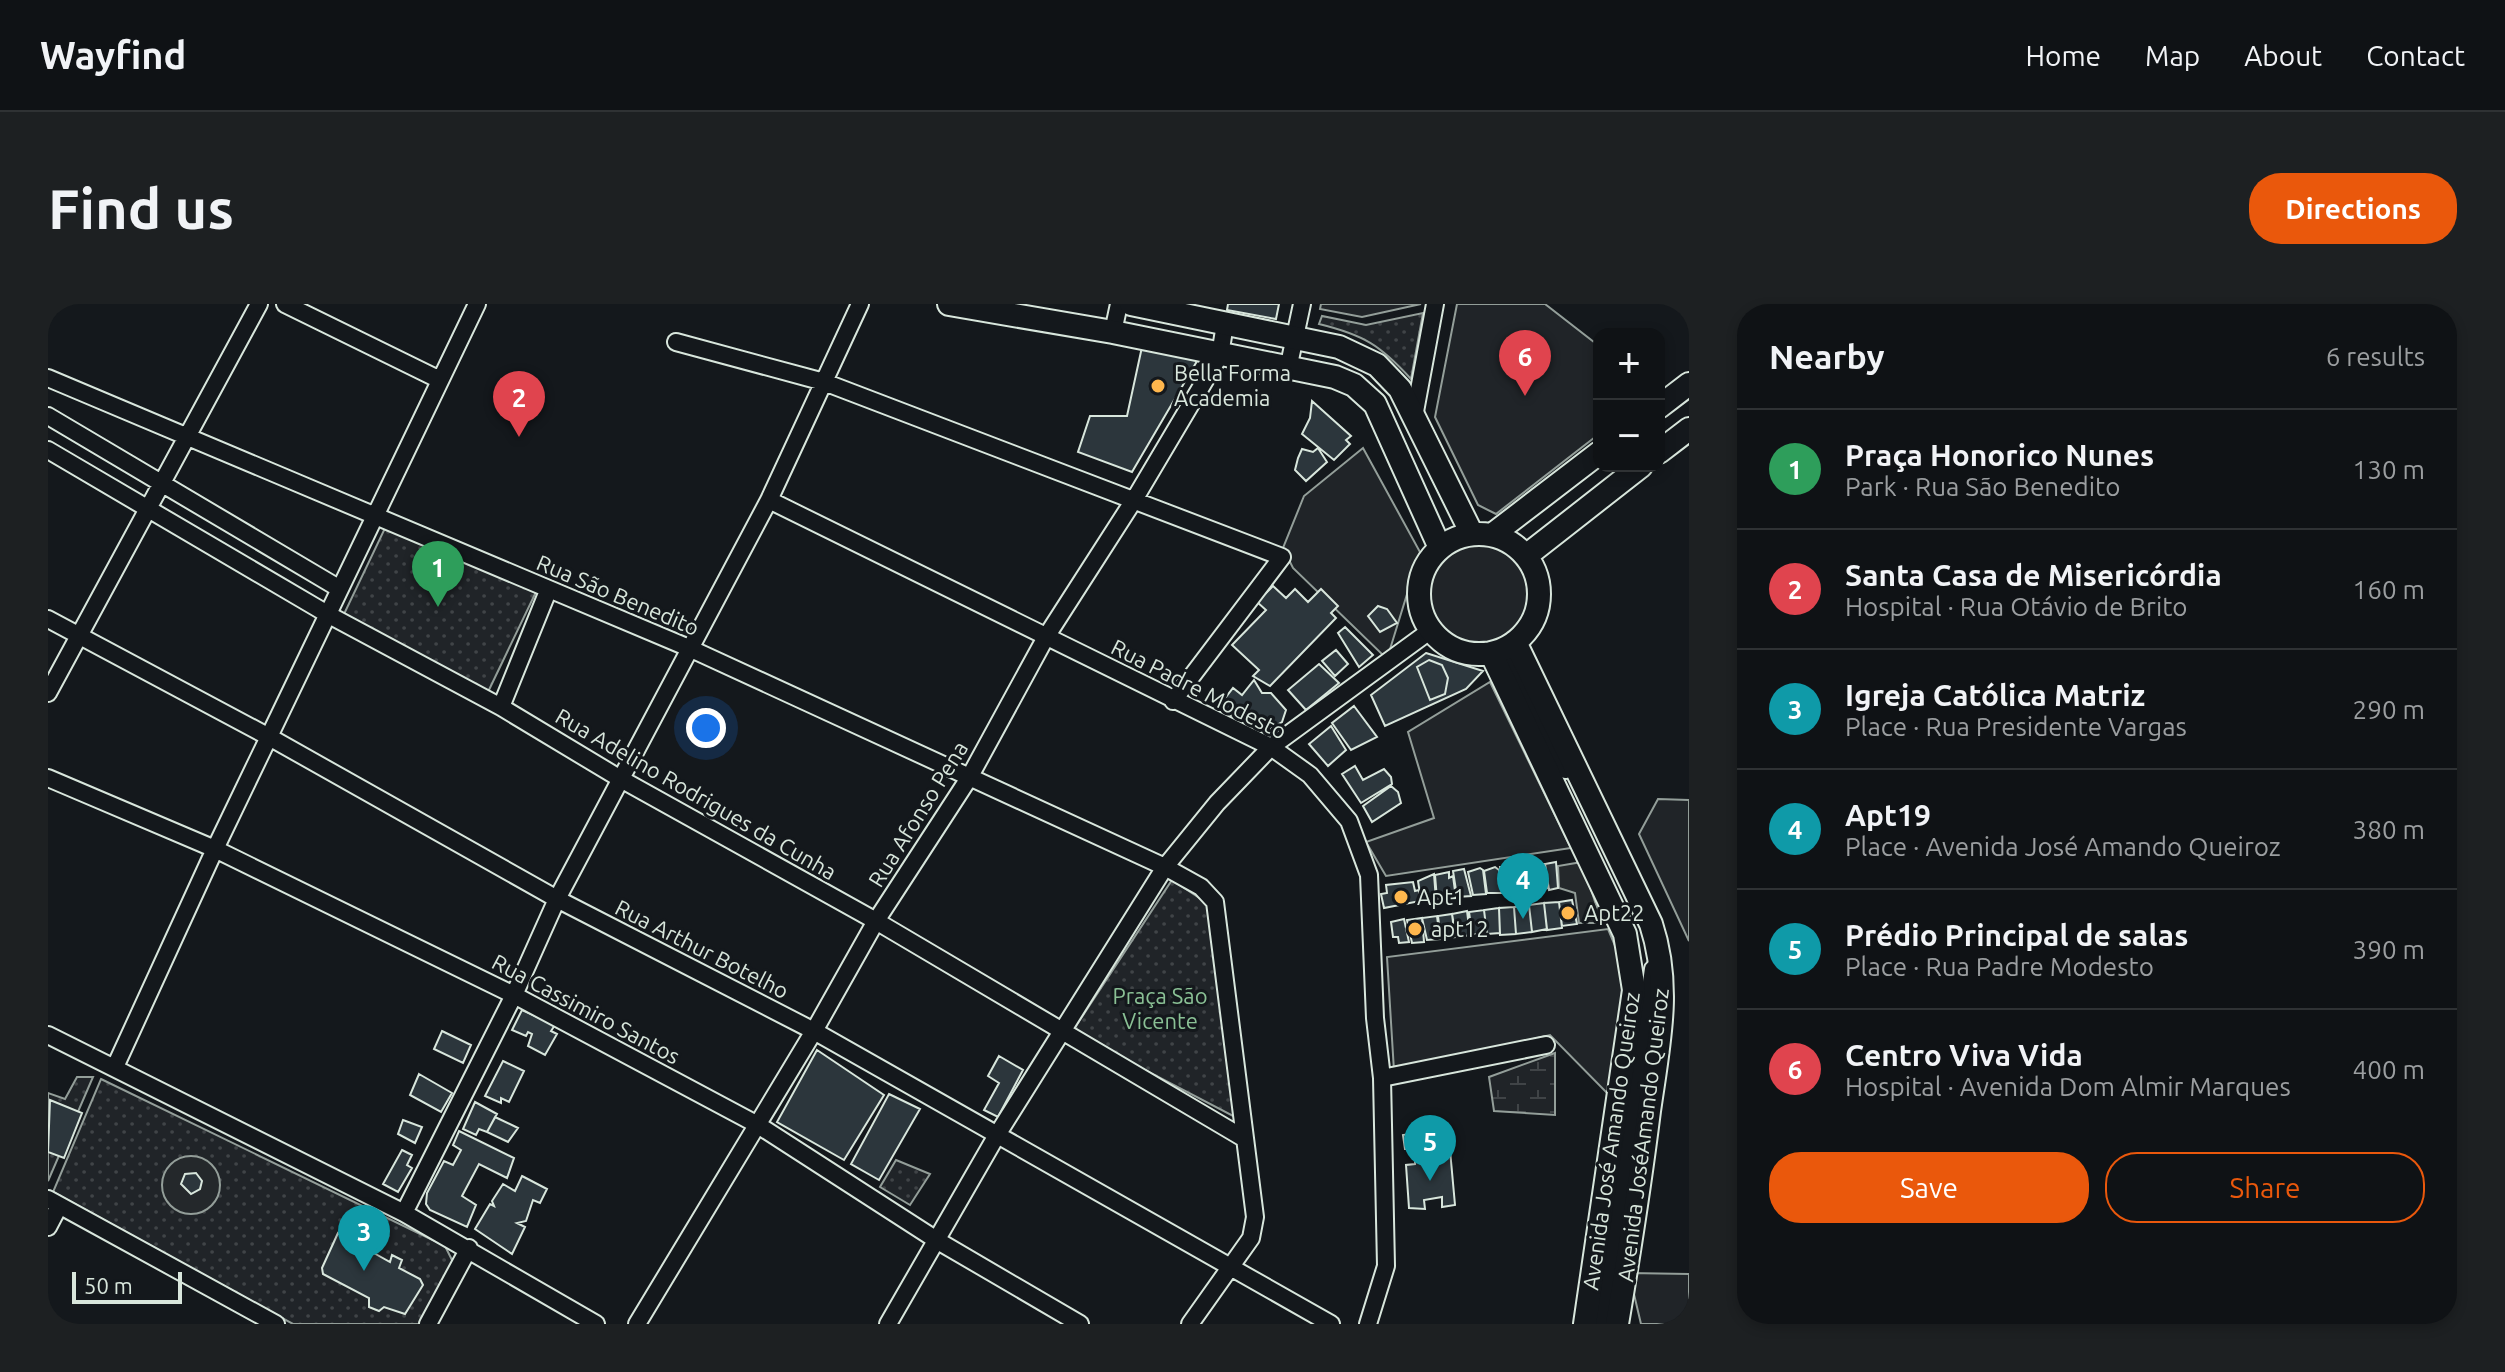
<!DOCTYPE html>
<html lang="en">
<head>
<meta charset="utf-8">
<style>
  :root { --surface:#0f1215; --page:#1d2022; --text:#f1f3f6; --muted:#9b9ea0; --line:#2f3234; --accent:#ea580c }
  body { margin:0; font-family:Ubuntu,sans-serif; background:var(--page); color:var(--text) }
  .controls { position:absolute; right:24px; top:24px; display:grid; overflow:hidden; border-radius:16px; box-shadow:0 4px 12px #0003 }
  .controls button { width:72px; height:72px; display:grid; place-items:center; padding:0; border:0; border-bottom:2px solid var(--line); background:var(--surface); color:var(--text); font:40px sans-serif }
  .scale { position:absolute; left:24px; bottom:20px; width:110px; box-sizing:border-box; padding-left:8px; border:4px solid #d8e6dc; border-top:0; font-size:22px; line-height:28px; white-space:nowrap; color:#d8e6dc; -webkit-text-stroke:6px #14181c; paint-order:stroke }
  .you { position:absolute; left:658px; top:424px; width:28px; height:28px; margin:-20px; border:6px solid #fff; border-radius:50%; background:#1a73e8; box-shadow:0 0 0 12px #1a73e833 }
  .badge { display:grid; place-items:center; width:52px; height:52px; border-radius:50%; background:var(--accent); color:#fff; font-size:26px; font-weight:700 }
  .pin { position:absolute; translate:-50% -66px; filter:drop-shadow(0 2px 4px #0008) }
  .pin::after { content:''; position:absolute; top:42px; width:28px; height:24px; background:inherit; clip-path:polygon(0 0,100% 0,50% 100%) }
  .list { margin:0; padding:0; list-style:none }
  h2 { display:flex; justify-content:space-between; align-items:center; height:104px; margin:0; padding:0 32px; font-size:34px }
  h2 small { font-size:26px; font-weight:400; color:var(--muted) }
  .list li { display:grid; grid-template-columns:52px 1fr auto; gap:24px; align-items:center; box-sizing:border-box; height:120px; padding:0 32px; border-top:2px solid var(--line) }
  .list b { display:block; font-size:30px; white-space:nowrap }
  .list p { margin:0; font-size:26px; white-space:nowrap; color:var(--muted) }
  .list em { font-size:26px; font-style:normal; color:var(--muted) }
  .actions { display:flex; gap:16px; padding:24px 32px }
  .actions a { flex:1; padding:18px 0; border:2px solid var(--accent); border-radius:32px; text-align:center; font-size:28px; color:var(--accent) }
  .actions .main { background:var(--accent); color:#fff }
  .map { position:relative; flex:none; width:1641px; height:1020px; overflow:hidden; border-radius:32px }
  header { display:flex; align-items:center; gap:48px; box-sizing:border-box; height:112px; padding:0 40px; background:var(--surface); border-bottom:2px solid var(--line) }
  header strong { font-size:38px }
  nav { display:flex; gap:44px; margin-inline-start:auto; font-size:28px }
  .intro { display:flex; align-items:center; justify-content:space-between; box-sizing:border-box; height:192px; padding:0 48px }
  h1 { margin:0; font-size:56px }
  .button { padding:20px 36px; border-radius:32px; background:var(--accent); color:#fff; font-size:28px; font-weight:700 }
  main { display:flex; gap:48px; padding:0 48px }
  aside { flex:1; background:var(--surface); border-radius:32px; box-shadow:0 4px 12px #0003 }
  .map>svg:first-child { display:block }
  .grass { fill:#202428; stroke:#939e99; stroke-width:2 }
  .wetland { fill:url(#wetland-marsh); stroke:#939e99; stroke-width:2 }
  .park { fill:url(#park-dots); stroke:#939e99; stroke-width:2 }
  .parking { fill:#24282b; stroke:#939e99; stroke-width:2 }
  .building { fill:#2c363c; stroke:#d8e6dc; stroke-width:2 }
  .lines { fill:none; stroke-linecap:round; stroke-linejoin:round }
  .minor-casing { stroke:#d8e6dc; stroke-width:20 }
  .major-casing { stroke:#d8e6dc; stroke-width:26 }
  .minor { stroke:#14181c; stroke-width:16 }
  .major { stroke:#14181c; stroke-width:22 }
  .poi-dot { fill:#ffb74d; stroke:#14181c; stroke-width:3 }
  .labels { text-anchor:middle; stroke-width:6; stroke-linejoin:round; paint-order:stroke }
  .poi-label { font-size:22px; fill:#d8e6dc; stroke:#14181c; text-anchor:start }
  .street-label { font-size:22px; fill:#d8e6dc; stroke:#14181c }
  .park-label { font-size:22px; fill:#8ac095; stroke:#14181c }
</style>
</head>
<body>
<header>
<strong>Wayfind</strong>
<nav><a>Home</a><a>Map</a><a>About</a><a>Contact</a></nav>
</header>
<div class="intro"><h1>Find us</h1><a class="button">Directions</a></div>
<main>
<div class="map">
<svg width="1641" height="1020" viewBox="0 0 1641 1020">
  <defs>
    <pattern id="wetland-marsh" width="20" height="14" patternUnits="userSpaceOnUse" patternTransform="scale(2)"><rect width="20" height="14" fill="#202428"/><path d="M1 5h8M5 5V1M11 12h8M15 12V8" fill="none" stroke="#404447"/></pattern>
    <pattern id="park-dots" width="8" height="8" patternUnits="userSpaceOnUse" patternTransform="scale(2)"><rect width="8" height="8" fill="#202428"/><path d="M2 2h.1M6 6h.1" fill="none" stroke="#404447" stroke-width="1.8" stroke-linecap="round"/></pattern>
  </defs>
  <rect width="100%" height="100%" fill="#14181c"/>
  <!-- grass -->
  <path class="grass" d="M1273,0H1373L1314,13L1272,5Z
    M1409,0H1497L1551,42V130L1448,210L1430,201L1387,113Z
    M1315,144L1372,248L1339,355L1245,264L1235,244L1256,192Z
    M1380 291a51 51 0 1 1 102 0a51 51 0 1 1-102 0Z
    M1442,378L1523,544L1338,572L1318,538L1386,514L1360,428Z
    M1610,495L1641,496V637L1591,530Z
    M1560,625L1576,663L1577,704L1561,791L1502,731L1346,767L1339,653Z
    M1581,969L1641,970V1020H1593Z"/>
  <!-- wetland -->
  <path class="wetland" d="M1507,749V811L1446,807L1441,773Z"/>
  <!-- park -->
  <path class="park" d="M1375,9L1363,75C1332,41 1316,31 1271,20L1274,12L1318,21Z
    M338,222L488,288L439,390L296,310Z
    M1124,576L1162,601L1187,813L1024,728Z
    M29,773H45L0,877V789L17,795Z
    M53,775L397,942L406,960L372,1020H245L5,888Z
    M848,856L882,870L862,901L832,883Z"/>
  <!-- parking -->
  <path class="parking" d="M1534,558L1554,619H1531L1527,589L1511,584L1510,562Z
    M114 881a29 29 0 1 1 58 0a29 29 0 1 1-58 0Z"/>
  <!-- building -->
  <path class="building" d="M1180,0H1231L1228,15L1179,6Z
    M1094,43L1152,52L1084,168L1030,148L1042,112H1079Z
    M1264,97L1303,132L1298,136L1302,140L1286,156L1254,130L1262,114Z
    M1270,144L1279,158L1258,177L1247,166L1250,154L1254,145L1265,148Z
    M1225,282L1238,294L1247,285L1260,298L1273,285L1290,302L1283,309L1288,314L1222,382L1205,372L1211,366L1184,341L1218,306L1209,298Z
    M1330,302L1339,305L1349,319L1332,328L1320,312Z
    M1297,323L1325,351L1311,363L1290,329Z
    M1288,346L1300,360L1287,372L1274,357Z
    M1378,349L1435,367L1418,385L1337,422L1323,391Z
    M1381,356L1394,361L1400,374L1397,390L1382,396L1369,363Z
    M1271,360L1291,379L1258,406L1240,386Z
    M1206,376L1214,389H1223L1238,406L1234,418L1215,429L1185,417L1187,414L1171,402L1185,384L1194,391Z
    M1306,402L1329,433L1303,446L1284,419Z
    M1283,422L1298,446L1280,462L1261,440Z
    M1307,462L1315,476L1336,465L1343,473L1344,480L1313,499L1294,470Z
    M1343,482L1350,488L1353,499L1324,518L1315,502Z
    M1508,558L1510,584L1501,586L1497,560Z
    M1478,560L1484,562L1486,585L1472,586L1467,566L1469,561Z
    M1496,560L1500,584L1488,586L1485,561Z
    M1447,563L1451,566L1454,589H1439L1436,567Z
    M1452,563H1462L1466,567L1472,586L1455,588Z
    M1432,564L1435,566L1438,590L1425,591L1420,568Z
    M1416,565L1423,592L1409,593L1405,567Z
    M1401,568V574L1405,572L1408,594L1389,595L1387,571Z
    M1386,570L1388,596H1373L1370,577Z
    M1365,578L1367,587L1371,586L1372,597L1336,604L1333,590L1339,589L1338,581Z
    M1524,596L1529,620L1514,622L1511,598Z
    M1511,598L1514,624L1499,626L1496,599Z
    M1496,599L1499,625L1484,628L1481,601Z
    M1481,601L1484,628L1468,630L1466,603Z
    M1466,603L1468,630L1452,631L1451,604Z
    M1451,604L1452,629L1439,630L1436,606Z
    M1436,606L1439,630H1424L1421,608Z
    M1419,607L1422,631L1413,633L1412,627H1407L1404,610Z
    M1404,610L1407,633L1398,634L1392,628L1390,612Z
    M1389,612L1392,635L1379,636L1374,614Z
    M1374,614L1376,638L1364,639L1359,616Z
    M1356,615L1361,638L1351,639L1350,633H1345L1343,618Z
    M474,706L507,721L503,727L509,730L497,751L480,742L484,730L480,728L478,732L464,726Z
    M394,727L423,741L415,759L386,745Z
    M769,746L836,791L796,856L729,818Z
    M951,752L975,766L950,813L936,806L951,779L940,772Z
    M455,757L476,767L461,798L453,794V799L437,792Z
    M371,770L404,789L393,808L362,791Z
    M841,790L872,805L831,876L803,860Z
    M2,796L34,809L16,854L0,848Z
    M427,798L449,810L439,828L431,825L428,831L415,825Z
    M447,813L470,824L460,838L439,828Z
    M355,816L374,823L367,839L350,830Z
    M1400,824L1407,901L1394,903V893L1376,896L1377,905L1361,904L1358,861L1367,860V845H1357L1355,831Z
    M411,827L466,854L459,874L431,860L414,892L428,901L419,923L382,906L378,900L379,889L396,857L405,861L413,846L405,841Z
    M354,846L364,851L359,861L364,864L350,888L335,880Z
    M148,869L154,877L152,885L143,890L133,880L137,870Z
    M474,872L499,885L492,899L485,896L478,917L469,919L477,923L464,950L427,925L442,900L446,902L444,897L455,880L467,887Z
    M290,929L342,958L344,951L354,956L351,964L372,975L375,981L357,1010L336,1003L331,1007L321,1003V994L275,970L274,964Z"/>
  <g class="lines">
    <defs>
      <path id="minor" d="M237,0L392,76
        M1065,28L1071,0
        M628,38L776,78L1234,253L1125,397
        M1240,65L1254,0
        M0,74L641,344L1117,563L1153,583L1167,598L1207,913L1203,934L1142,1020
        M0,112L292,285
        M1366,113L1387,0
        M0,146L281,311L453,403L571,474L828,617L1197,835
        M721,196L1223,443L1262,471L1301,517L1321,571L1327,714L1334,774L1338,962L1320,1020
        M0,315L223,434L509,595L766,727L1283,1020
        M1456,345L1517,466
        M0,389L211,0
        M453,403L500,287
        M0,474L167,545L466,691L710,821L890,937L1032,1020
        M0,731L356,909L548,1020
        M67,763L167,545L429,0
        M1334,774L1498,741
        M0,895L228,1020
        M356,909L466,691L509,595L721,196L812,0
        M0,923L11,902
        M380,1020L421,944
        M589,1020L766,727L828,617L921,474L998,333L1086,196L1172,51L1177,20
        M840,1020L949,831L1117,563L1169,499L1223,443L1383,326
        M1554,1020L1605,665"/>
      <path id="major" d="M901,0L1065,28L1287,73L1306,81L1327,100L1392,244
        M1083,0L1291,43L1329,61L1352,85L1424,230
        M1611,103L1641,80
        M1611,148L1641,125
        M1371 290a60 60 0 1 1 120 0a60 60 0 1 1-120 0Z
        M1444,231L1551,149
        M1478,252L1593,162
        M1467,338L1603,620C1624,683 1610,743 1601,807C1592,879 1581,949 1569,1020
        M1443,349L1577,630L1586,686L1537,1020"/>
    </defs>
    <!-- minor casing -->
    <use href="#minor" class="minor-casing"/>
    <!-- major casing -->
    <use href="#major" class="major-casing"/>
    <!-- minor -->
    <use href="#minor" class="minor"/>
    <!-- major -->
    <use href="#major" class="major"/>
  </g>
  <!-- markers -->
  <g class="poi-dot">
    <circle cx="1110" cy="82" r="8"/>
    <circle cx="1353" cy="593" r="8"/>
    <circle cx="1520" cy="609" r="8"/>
    <circle cx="1367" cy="625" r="8"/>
  </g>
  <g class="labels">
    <!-- poi labels -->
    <g class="poi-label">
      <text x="1126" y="77">Bella Forma<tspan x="1126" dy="25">Academia</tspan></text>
      <text x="1369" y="601">Apt1</text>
      <text x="1536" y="617">Apt22</text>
      <text x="1383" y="633">apt12</text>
    </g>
    <!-- street labels -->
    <g class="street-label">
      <text transform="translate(570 291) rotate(23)" y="8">Rua São Benedito</text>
      <text transform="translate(1151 385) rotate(27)" y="8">Rua Padre Modesto</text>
      <text transform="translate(648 490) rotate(30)" y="8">Rua Adelino Rodrigues da Cunha</text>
      <text transform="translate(870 510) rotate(-58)" y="8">Rua Afonso Pena</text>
      <text transform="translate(654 645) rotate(27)" y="8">Rua Arthur Botelho</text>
      <text transform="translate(538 705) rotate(28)" y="8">Rua Cassimiro Santos</text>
      <text transform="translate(1595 831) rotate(-83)" y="8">Avenida JoséAmando Queiroz</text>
      <text transform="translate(1563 837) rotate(-82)" y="8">Avenida José Amando Queiroz</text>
    </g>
    <!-- park labels -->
    <g class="park-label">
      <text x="1112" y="700">Praça São<tspan x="1112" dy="25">Vicente</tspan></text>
    </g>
  </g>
</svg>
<div class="controls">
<button>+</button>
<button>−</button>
</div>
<div class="scale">50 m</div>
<div class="you"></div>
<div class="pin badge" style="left:390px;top:303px;background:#2e9e5b">1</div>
<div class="pin badge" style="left:471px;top:133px;background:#e0444e">2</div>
<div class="pin badge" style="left:316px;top:967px;background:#0f9aa8">3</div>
<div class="pin badge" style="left:1475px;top:615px;background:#0f9aa8">4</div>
<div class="pin badge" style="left:1382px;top:877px;background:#0f9aa8">5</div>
<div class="pin badge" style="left:1477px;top:92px;background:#e0444e">6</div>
</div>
<aside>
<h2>Nearby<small>6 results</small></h2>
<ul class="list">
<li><span class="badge" style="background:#2e9e5b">1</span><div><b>Praça Honorico Nunes</b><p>Park · Rua São Benedito</p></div><em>130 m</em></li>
<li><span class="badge" style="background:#e0444e">2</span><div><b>Santa Casa de Misericórdia</b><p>Hospital · Rua Otávio de Brito</p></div><em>160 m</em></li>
<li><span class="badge" style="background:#0f9aa8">3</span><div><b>Igreja Católica Matriz</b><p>Place · Rua Presidente Vargas</p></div><em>290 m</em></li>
<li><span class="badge" style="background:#0f9aa8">4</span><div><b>Apt19</b><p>Place · Avenida José Amando Queiroz</p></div><em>380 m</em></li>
<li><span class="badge" style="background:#0f9aa8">5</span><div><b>Prédio Principal de salas</b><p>Place · Rua Padre Modesto</p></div><em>390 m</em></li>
<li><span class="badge" style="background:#e0444e">6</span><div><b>Centro Viva Vida</b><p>Hospital · Avenida Dom Almir Marques</p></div><em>400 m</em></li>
</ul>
<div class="actions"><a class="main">Save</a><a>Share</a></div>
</aside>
</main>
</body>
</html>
